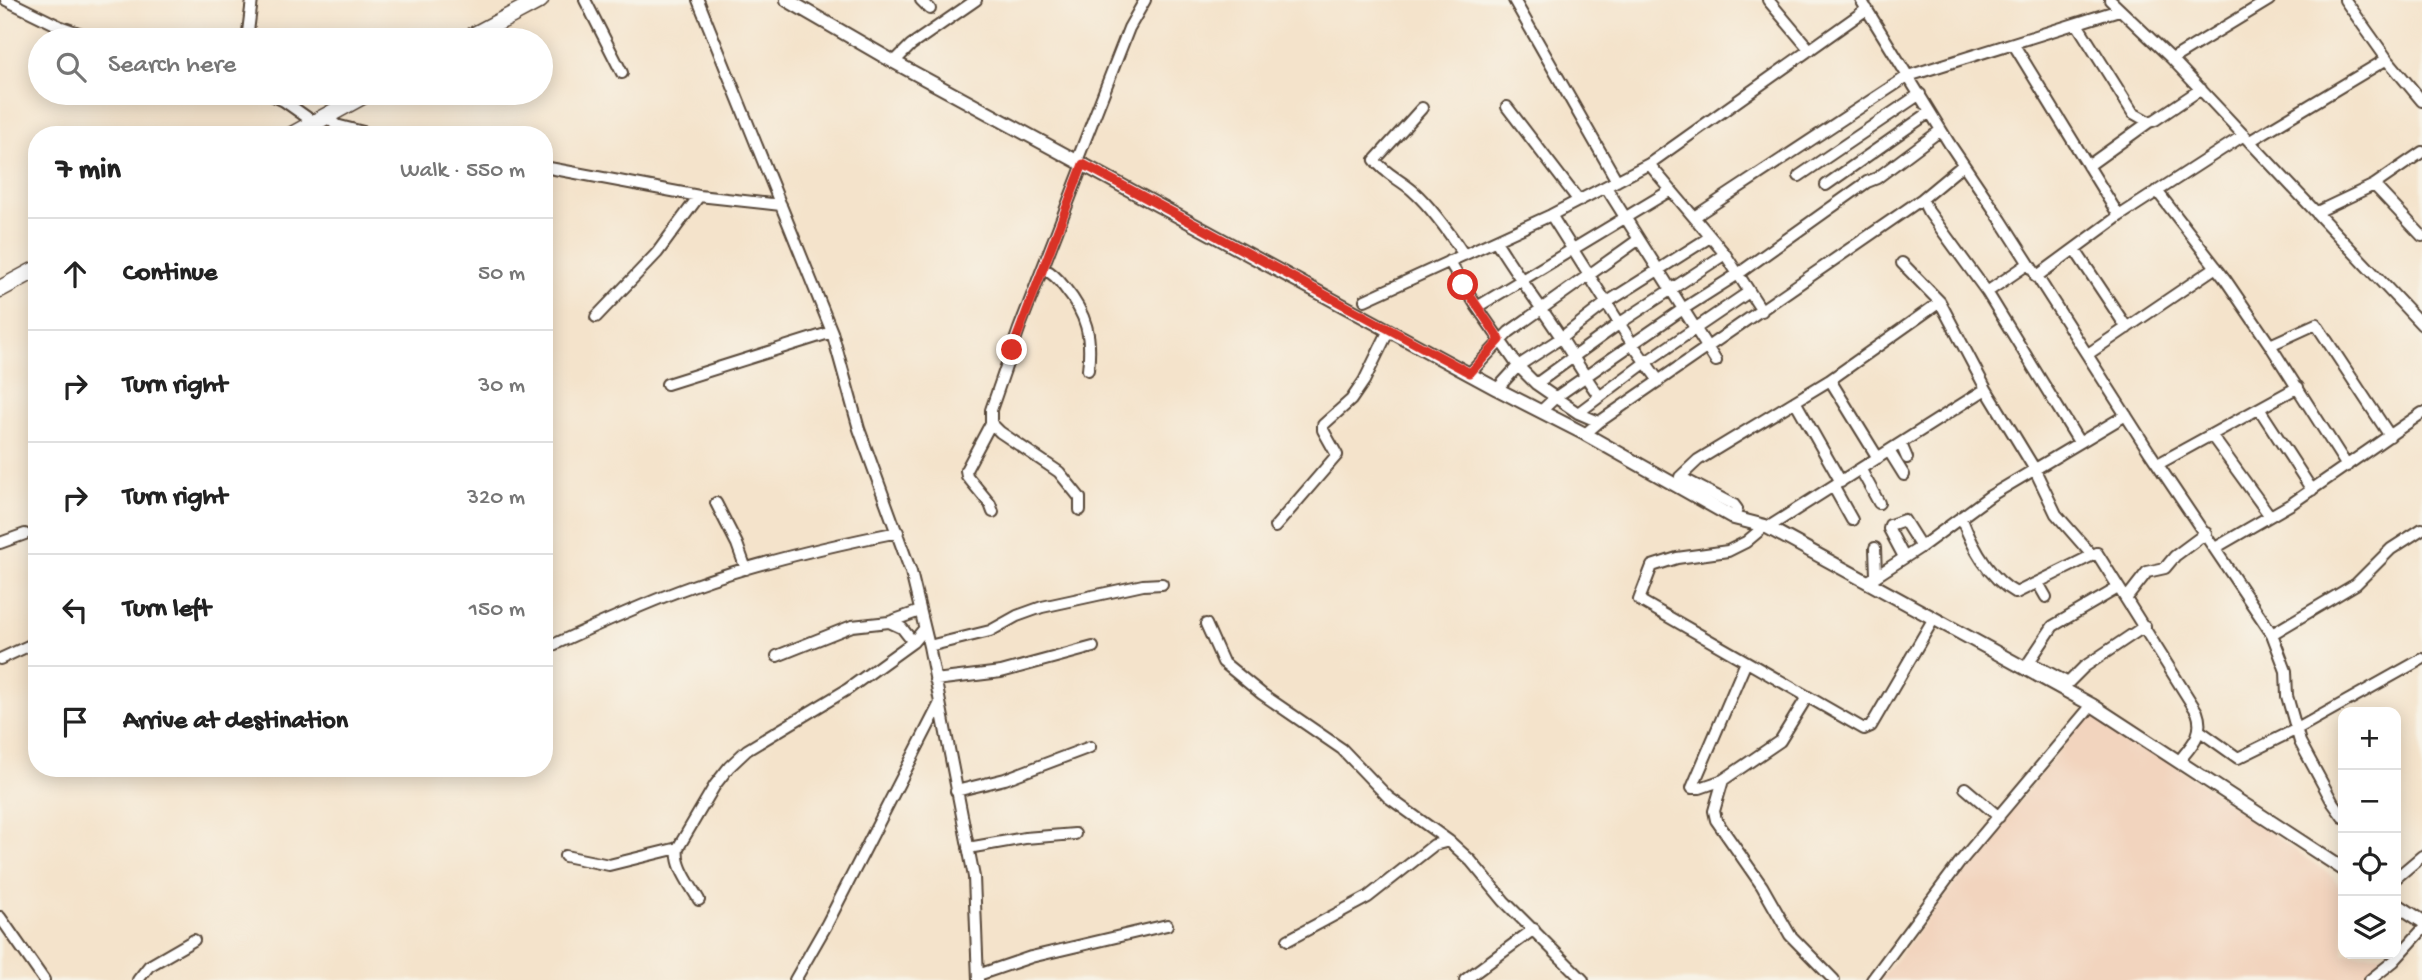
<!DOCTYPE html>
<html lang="en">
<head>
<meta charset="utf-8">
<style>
  :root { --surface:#fff; --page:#f2f2f2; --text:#222; --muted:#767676; --line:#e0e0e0 }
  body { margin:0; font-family:"Gochi Hand",sans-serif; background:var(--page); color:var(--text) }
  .controls { position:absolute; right:21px; bottom:21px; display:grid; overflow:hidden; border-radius:14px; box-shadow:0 4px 18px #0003 }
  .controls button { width:63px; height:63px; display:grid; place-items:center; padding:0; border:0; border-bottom:2px solid var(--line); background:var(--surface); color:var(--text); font:35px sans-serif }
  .stop { position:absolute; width:21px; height:21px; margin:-16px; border:5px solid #d93025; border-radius:50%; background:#fff }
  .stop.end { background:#d93025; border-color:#fff; box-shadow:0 2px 7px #0008 }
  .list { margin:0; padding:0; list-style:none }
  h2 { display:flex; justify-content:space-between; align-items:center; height:91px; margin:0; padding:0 28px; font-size:30px }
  h2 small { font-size:23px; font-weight:400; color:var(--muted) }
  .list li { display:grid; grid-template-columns:46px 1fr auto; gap:21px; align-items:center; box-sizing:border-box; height:112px; padding:0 28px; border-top:2px solid var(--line) }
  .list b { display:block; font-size:26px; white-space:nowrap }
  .list em { font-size:23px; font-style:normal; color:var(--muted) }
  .icon { flex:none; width:38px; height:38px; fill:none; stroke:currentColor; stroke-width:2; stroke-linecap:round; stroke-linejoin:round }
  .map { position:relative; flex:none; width:2422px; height:980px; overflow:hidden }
  .search { position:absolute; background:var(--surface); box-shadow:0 4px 18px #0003; left:28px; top:28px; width:525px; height:77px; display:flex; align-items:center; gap:18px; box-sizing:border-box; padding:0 24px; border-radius:38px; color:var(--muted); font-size:26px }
  .panel { position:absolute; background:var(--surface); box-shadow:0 4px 18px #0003; left:28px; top:126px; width:525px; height:651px; border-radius:28px }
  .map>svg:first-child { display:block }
  .built { fill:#f2d4be }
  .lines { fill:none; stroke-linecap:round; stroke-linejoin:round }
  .minor-casing { stroke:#574638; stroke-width:14 }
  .tertiary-casing { stroke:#574638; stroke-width:16 }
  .primary-casing { stroke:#574638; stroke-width:19 }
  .minor { stroke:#fff; stroke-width:10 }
  .tertiary { stroke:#fff; stroke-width:12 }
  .primary { stroke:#fff; stroke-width:16 }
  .route { stroke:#d93025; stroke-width:9 }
</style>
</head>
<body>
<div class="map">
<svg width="2422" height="980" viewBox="0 0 2422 980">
  <rect width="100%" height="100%" fill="#f7f3e8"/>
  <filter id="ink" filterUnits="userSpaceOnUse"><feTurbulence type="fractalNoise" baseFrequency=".0143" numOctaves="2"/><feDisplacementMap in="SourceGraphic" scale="14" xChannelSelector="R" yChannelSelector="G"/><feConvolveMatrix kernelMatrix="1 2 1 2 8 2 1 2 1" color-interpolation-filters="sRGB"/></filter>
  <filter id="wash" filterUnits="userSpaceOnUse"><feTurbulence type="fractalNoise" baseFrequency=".00686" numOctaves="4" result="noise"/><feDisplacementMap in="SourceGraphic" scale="28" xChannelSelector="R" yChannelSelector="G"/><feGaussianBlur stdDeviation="1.57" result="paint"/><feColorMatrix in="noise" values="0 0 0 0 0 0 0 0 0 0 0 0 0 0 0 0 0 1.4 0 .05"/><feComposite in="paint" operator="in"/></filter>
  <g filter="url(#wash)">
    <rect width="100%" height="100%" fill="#f4e3cb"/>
    <!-- built -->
    <path class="built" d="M2093,707L2333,877L2343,891V954H2388L2392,960L2363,980H1880Z"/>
  </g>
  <g filter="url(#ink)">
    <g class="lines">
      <defs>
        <path id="minor" d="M6,0L59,26L99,40
          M585,0L622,73
          M698,0L832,332L859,429L911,572L929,646L974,877L978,980
          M921,0L930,9
          M1514,0L1617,181
          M1768,0L1810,50
          M1861,0L1949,143L2001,220L2150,453L2272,634L2286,671L2287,696L2300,742L2333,803L2343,817
          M2110,0L2172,59L2269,0
          M2345,0L2387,59L2422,101
          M2077,24L2133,113L2149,122
          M247,40L252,0
          M2014,45L2119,216
          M2172,59L2422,325
          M894,62L911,45L976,0
          M267,93L284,101L315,123
          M1507,107L1579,201
          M1422,108L1375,160C1384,173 1401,180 1413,191C1433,209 1449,232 1464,255
          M326,116L336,125L375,135
          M2250,141L2387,59
          M1077,161L1129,28L1145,0
          M1649,164L1725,254L1762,311
          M2088,166L2149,122L2155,120L2201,89
          M544,167L699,196L781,205
          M1799,176L1920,94
          M1826,185L1930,112
          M2374,185L2422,236
          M1606,187L1716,361
          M2157,191L2225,279L2270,345L2347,466
          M1922,199L1928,211L1987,292L2079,442
          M2317,212L2374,185L2422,152
          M1551,215L1633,345L1659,381
          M1694,217L1908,76L2119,10
          M1496,241C1516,274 1539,304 1560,336C1573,356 1585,377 1599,396
          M2075,250L2127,328
          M1449,261L1477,307L1518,366L1536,384L1578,413L1599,422
          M1902,263L1940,302L1986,389L2034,468L2056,514L2091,554
          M1044,269C1053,273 1059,280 1065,288C1087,315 1092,336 1088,370
          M2036,277L2119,216L2244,135
          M1987,292L2028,264
          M1365,300L1551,215L1649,164L1867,9
          M1477,307L1671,190
          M596,317L657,253L699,196
          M2270,345L2316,324L2390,436
          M2088,354L2216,267
          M1470,373L1509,332L1638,240
          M1830,380L1878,458
          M667,384L832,332
          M1536,384L1620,323L1725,254
          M1497,389L1518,366L1561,338L1606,303L1710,237
          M1795,401L1841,482
          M2260,410L2312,490
          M1541,411L1556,397L1683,309L1738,274L1867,182L1877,178L1941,130
          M1578,413L1646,362L1749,292
          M991,423L1000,432L1059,472L1080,498V510
          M1585,434L1599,422L1922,199L1963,165
          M2212,436L2270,516
          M1901,444L1907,458
          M1889,451L1904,475
          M2158,464L2298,387
          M1861,470L1879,503
          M1833,486L1852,520
          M716,503L737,544L746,569
          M993,512L990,504L967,476L966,470L991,423V410L1019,329L1083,164
          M1961,517C1972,546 1988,578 2016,593L2097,553L2197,712C2205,733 2192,745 2179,761
          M1734,518L1737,509L1734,505L1680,477L1698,460L1830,380L1940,302
          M1765,526L1746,542L1728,551L1677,558L1652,566L1639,600L1864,729L1871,726L1934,618
          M1275,527L1337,455L1323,430V425L1351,400L1364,381L1389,330
          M1767,528L1986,389
          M0,543L25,534
          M1875,548L1876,575
          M2215,548L2291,504L2422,413
          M1904,557L1889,529L1890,525L1904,520L1921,547
          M1867,582L1921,547L1990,496L2126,415
          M2038,583L2046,597
          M2118,588L2053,626L2029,662L2068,683L2084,667L2145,626
          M2126,599L2147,572L2165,568L2175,556L2206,533
          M889,622L902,628L913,642
          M1206,624L1223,662L1262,694L1342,749L1388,797L1449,841
          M2272,634L2356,584L2391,549L2422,529
          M929,646L990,631L1017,616L1042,607L1143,585L1162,584
          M544,649C593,627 641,604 692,586C758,562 828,546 898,532
          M777,656L852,626L889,622L920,611
          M0,659L37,642
          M1746,662L1692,788H1700L1723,780L1780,741L1807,697
          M935,680L1001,672L1093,647
          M2200,731L2238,758L2297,729L2422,659
          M1723,780L1714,811L1716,820L1762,886L1790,935L1834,980
          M1965,788L1999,817
          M956,791L1005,779L1090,747
          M968,848L1025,838L1075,834
          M565,856L609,865L678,848
          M2396,878L2422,856
          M699,900C690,884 675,866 678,848L715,785L729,767L747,750L848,689L913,642L924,629
          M0,917L44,980
          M1288,940L1368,897L1434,845L1449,841L1471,861L1504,901L1583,980
          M978,975L1031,957L1167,925
          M138,980L149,966L194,940
          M795,980L827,924L940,703
          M1465,980L1534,929
          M1872,980L1960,862L2092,705
          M2370,980L2394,961L2422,930"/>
        <path id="tertiary" d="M787,0L894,62L1497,389L1585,434L1734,518L1765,526L2092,705L2343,869
          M2396,904L2422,921"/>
        <path id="primary" d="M465,40L540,0
          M292,135L368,93
          M0,289L37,269"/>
      </defs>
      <!-- minor casing -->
      <use href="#minor" class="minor-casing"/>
      <!-- tertiary casing -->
      <use href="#tertiary" class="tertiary-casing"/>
      <!-- primary casing -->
      <use href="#primary" class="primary-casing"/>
      <!-- minor -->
      <use href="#minor" class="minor"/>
      <!-- tertiary -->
      <use href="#tertiary" class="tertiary"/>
      <!-- primary -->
      <use href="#primary" class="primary"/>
    </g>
  </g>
  <g class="lines" filter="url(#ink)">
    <!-- route -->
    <path class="route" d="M1012,350L1083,164L1470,373L1500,340L1463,285"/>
  </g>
</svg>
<div class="controls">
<button>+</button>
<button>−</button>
<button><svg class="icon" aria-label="locate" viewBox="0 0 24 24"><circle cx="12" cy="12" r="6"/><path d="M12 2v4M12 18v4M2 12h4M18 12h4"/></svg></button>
<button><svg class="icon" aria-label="layers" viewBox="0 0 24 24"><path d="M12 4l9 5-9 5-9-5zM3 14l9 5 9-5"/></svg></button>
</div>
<div class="stop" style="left:1463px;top:285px"></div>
<div class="stop end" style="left:1012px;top:350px"></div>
<div class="search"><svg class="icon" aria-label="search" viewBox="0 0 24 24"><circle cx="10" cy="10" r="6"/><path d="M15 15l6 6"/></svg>Search here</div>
<section class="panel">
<h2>7 min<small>Walk · 550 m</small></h2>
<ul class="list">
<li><svg class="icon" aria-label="ahead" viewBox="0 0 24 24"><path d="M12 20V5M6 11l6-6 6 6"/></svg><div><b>Continue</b></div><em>50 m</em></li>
<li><svg class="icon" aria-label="right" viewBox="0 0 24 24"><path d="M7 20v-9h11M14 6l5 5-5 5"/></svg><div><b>Turn right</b></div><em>30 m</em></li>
<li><svg class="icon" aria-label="right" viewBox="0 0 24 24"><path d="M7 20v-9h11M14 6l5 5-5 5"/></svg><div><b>Turn right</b></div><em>320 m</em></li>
<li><svg class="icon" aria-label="left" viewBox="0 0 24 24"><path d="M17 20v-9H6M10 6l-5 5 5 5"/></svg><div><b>Turn left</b></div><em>150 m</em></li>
<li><svg class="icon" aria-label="arrive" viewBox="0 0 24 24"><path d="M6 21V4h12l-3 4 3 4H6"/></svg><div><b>Arrive at destination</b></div></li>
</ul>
</section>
</div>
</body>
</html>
